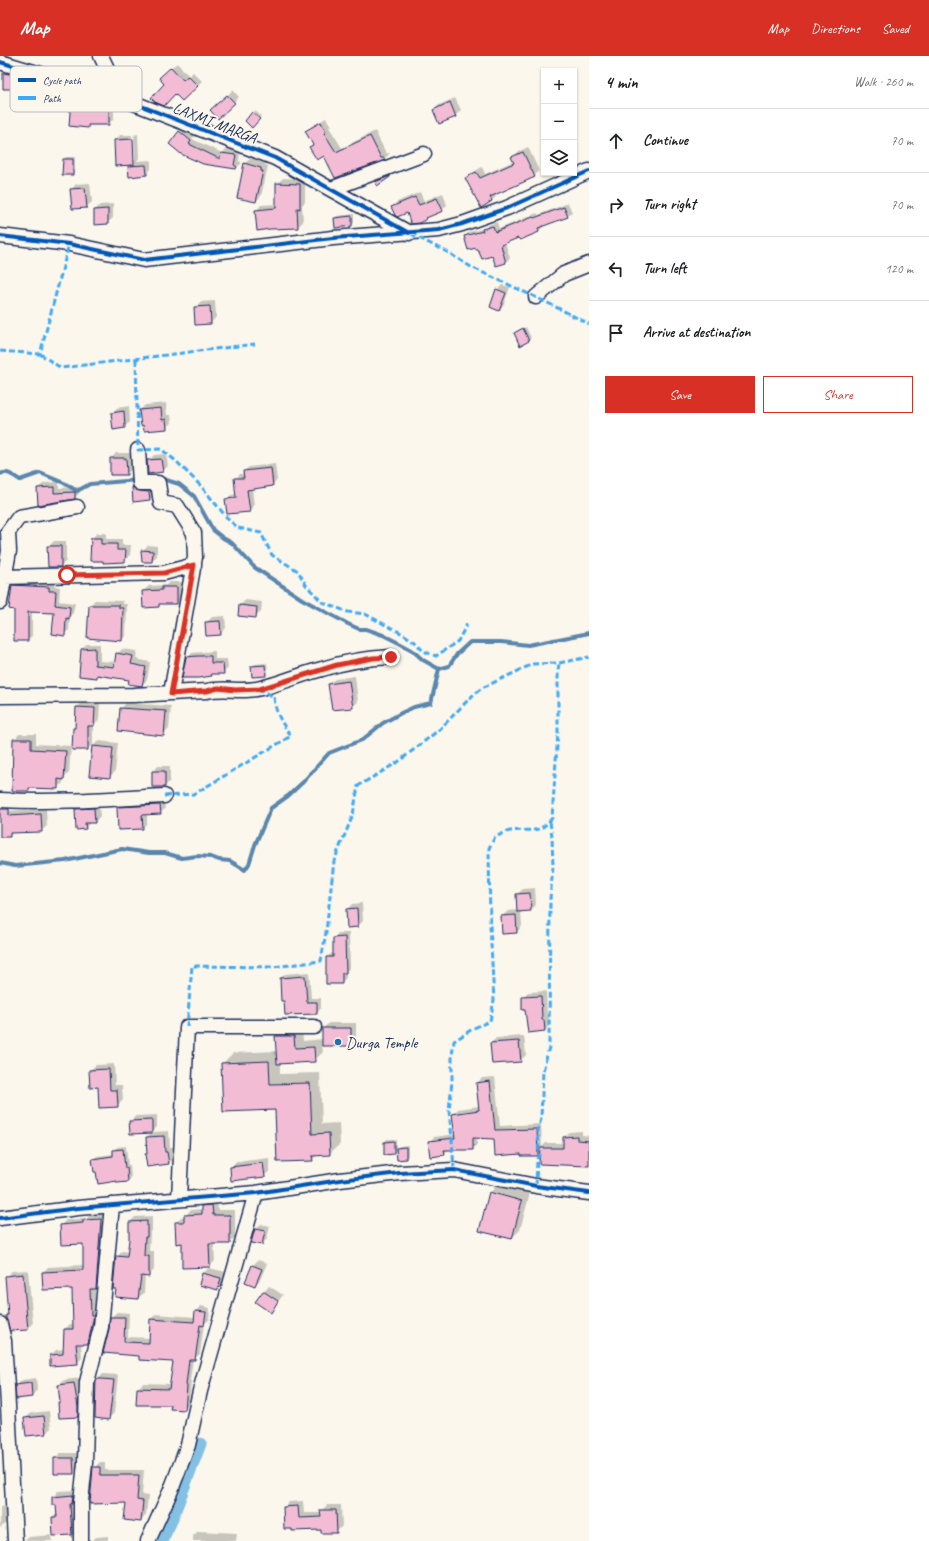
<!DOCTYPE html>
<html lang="en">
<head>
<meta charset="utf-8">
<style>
  :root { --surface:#fff; --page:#f6f6f6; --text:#202124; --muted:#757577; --line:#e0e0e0; --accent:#d93025 }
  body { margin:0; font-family:Caveat,sans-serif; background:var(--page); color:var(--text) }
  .controls { position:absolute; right:12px; top:12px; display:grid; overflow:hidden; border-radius:0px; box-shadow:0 1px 3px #0004 }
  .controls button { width:36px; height:36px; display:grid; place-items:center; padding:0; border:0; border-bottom:1px solid var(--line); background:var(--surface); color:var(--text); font:20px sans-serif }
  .stop { position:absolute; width:12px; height:12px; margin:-9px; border:3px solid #d93025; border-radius:50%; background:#fff }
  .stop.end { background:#d93025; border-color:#fff; box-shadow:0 1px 4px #0008 }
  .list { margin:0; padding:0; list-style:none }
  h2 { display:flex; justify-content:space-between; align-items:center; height:52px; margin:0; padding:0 16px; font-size:17px }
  h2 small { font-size:13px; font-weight:400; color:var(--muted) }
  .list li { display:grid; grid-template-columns:26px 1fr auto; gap:12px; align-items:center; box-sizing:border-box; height:64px; padding:0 16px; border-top:1px solid var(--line) }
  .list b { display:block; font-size:15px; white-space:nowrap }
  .list em { font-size:13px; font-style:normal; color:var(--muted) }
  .actions { display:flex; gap:8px; padding:12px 16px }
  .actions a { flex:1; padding:9px 0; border:1px solid var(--accent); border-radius:0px; text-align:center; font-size:14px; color:var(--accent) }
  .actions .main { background:var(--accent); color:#fff }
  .icon { flex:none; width:22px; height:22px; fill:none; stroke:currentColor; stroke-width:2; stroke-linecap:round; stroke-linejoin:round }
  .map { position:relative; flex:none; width:589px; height:1485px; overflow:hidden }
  header { display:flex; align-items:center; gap:24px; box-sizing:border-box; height:56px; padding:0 20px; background:var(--accent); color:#fff }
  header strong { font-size:19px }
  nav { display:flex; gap:22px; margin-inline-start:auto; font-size:14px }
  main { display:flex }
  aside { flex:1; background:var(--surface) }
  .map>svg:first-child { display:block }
  .shadow { fill:#0003 }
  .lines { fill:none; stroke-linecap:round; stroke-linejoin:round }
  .stream { stroke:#5a86ae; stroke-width:4 }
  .canal { stroke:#84c0e4; stroke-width:13 }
  .building { fill:#f3bcd5; stroke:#1b2f5e }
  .street-casing { stroke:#1b2f5e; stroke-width:17 }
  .street { stroke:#fbf7ec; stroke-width:14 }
  .quiet { stroke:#3fa9f5; stroke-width:3; stroke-dasharray:6 3; stroke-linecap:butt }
  .cycleway-casing { stroke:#fbf7ec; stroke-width:6 }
  .cycleway { stroke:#0057b8; stroke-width:4 }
  .route { stroke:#d93025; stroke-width:5 }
  .poi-dot { fill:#1f6fb2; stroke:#fbf7ec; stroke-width:1.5 }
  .labels { text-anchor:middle; stroke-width:4; stroke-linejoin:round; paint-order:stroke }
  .street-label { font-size:16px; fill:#1b2f5e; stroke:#fbf7ec }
  .poi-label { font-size:16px; fill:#1b2f5e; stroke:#fbf7ec; text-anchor:start }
  .key { fill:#fbf7ec; stroke:#b8bbc1; stroke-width:1 }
  .key-label { font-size:11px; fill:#1b2f5e }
</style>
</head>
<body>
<header>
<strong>Map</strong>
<nav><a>Map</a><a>Directions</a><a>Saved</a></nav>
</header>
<main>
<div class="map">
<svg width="589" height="1485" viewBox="0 0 589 1485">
  <rect width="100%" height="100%" fill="#fbf7ec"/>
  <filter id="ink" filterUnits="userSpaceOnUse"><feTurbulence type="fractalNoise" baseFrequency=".025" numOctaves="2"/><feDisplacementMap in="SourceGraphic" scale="8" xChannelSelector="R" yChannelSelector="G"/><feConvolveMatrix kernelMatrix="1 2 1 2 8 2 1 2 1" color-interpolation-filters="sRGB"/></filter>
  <g filter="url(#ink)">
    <!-- shadow -->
    <path class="shadow" d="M177,7L189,20L193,16L202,25L182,44L166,28L165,17Z
      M9,12L20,14V27L14,32H4V17Z
      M233,34L239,41L218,61L217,49Z
      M78,38L96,40L95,48H114V63L108,68H91L88,71L72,43Z
      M455,42L461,54L455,60L434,54L439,49Z
      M255,55L261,60L252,70L246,65Z
      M326,62L331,70L329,71L342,92L375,75L386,97H390L384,103L325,98L314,88L307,75L312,70Z
      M185,71L195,80L192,83L222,97L227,93L240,95L239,105L241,106V108L236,112L170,88Z
      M138,78L139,102L137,105L151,104V113L146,118L129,111L132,108L115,85L120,79H132L133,104H135L134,79Z
      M528,91L539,115L534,120L496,138L497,139L492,145L466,122L472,117L482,111L485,118L514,105L512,102L518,96Z
      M66,101H75V115L73,118H64V103Z
      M251,102L266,106L265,109L268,110L261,140L256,145L245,107Z
      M392,118L390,121L376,126L378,124Z
      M283,122L305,123V146L302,149L303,166L297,171L256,155L261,149L277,148V128Z
      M90,127L92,146L86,151L71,134L76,128Z
      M420,136L424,145L443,137L447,149L442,154L429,159L426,163L392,151L397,146Z
      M568,147L572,156L567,160L542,170L543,171L539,175L520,183L519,180L505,186L510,202L506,206L493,198L479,192L465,180L469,176L485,172L488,169L497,166L499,173L537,157L538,159Z
      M113,148V162L107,167L95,154L100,149Z
      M354,158V167L352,169L335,162L337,160Z
      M502,229L510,231L504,248L499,254L497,234Z
      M215,245L216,261L211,267L195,252L200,246Z
      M526,271L531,282L520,288L515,277Z
      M166,347L167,359H171L172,367L166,372L140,354L145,349Z
      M129,350L130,366L124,371L112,357L117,352Z
      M116,397H131L132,413L126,418L111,403Z
      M166,398L168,410L163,415L148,405L154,399Z
      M275,408L277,424L272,429L252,432L254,450L249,455L226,443L231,439L237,438L235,423L240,418H244V415L249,411Z
      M59,426V432L80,431V436L75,442L39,448L38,432L44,427Z
      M138,426L154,431L155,438L150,443L133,432Z
      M97,477H106V483H122V489H131L130,499L125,505L92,482Z
      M54,485H66V505L61,510L48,491Z
      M148,489L157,490V500L152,505L142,495Z
      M17,525L54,526V530L60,531L59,545L75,547L73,557L70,560L69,574L64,578L55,556L32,555V580L27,584L15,553L12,530Z
      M169,526H182V541L176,547H162L158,550L143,535L149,530L166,529Z
      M95,544L123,545V548H127L126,579L122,584L90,549Z
      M246,544L262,546L261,556L255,561L240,549Z
      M225,560L226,572L220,578L206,567L212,561Z
      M87,588H100V605L116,606L117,598L122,593L137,595L136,603L150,606L147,624L142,629L130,623L100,618L97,621L82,593Z
      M215,595V603H227L228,612L223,617H214L211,619L187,602L192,597Z
      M267,607L268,616L265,619L252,610L255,608Z
      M355,620L358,646L352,651L329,628L335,623Z
      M83,646L100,647L99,664L93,670V688L87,693L74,672L76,670L77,651Z
      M126,647L171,650L169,673L163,679L121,653Z
      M19,678H36V688L71,690L69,717L63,723V727L57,732L32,731L29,734L14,684Z
      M98,685L118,687L115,716L109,721L93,690Z
      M158,710H170V725L165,730L153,716Z
      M164,745L165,753L160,757L147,758V767L142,772L118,752L123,747Z
      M99,747L100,760L95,766H91L85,772L76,753L81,748Z
      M46,753L47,770L41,775L13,776L9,780H0L1,755Z
      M535,832L536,849L531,854L521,855L522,870L517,876L502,860L508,855L518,854L517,838L523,833Z
      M362,847L363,865L358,870L347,853L352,848Z
      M338,877H349L350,911L346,916V922L341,927L327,901L332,897H334V882Z
      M309,916L311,942H321V952L317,957L285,943L281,922L285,918Z
      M546,935L547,960L549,959L550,969L545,974L526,953L523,941L528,936Z
      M329,967H356V984L351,989H322L323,996L314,1005L280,1006V1018L320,1017L322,1068L339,1067L340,1088L329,1098L317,1099L312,1104L276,1053L222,1008L233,997L277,995L276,980L284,972H302L303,985L323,983V972Z
      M524,980L526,999L520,1005L491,987L496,982Z
      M114,1008L115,1029H122L123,1044L117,1050L99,1030L90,1014L96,1009Z
      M495,1021L500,1070L541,1068L542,1091L546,1087H564V1081L569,1076L582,1075V1079L589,1080V1109L541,1096L538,1099L522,1097L495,1082L477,1081V1088L473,1093H449L444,1098L429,1086L434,1081L456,1078L453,1058L458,1053L479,1050L477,1027L482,1022Z
      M157,1059V1071L152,1076L169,1075L170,1091H173L174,1102L169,1107L146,1098L148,1097L147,1081L152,1076L130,1065L136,1060Z
      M387,1083H396V1093L399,1090L408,1089V1100L406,1102L397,1094L394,1097L385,1098V1086Z
      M126,1090L128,1109H130L131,1122L128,1125L118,1126V1124L93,1103L97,1100L114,1098V1094L117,1091Z
      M269,1102L270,1115L264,1120L231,1111L236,1106Z
      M498,1128L530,1137L520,1174L512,1182L490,1137Z
      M208,1145H217L218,1154H235V1182L229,1187H214L215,1205L210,1210L183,1186L176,1167L181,1161H185L190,1154L203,1153V1151Z
      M106,1158L101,1227L95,1233L96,1254L93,1282L88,1287H81L82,1302L77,1307L51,1299L56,1294L65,1293V1273L70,1268H74L73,1232L43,1216L48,1211L84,1209V1187L61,1169L66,1164L86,1163L90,1159Z
      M152,1160V1175L150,1176L149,1195H154V1214L148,1220L145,1219L144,1237L138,1242L116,1240L117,1201L122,1195L129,1196L130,1166L135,1161Z
      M261,1168L270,1170L267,1183L262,1188L256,1173Z
      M258,1204L267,1207L260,1224L254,1229L246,1226L253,1209Z
      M209,1212L226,1216L223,1227L218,1233L203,1217Z
      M28,1214L33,1268L27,1273L9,1265L4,1260L9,1255L7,1220L12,1215Z
      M269,1230L283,1239L270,1256L256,1246Z
      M201,1250L210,1252L209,1264L204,1268L200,1298L193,1303L190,1325H191L189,1348L184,1353L138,1332L143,1327L171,1328L174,1305L140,1299L105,1296L110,1273L111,1261L117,1256L129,1257L128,1281L150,1282L151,1263L156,1258L195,1261L196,1255Z
      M103,1318L118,1319L114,1357L108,1363L97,1324Z
      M36,1322L37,1334L32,1340L16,1329L22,1324Z
      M80,1322L83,1345V1354L77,1360L59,1346L61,1344L59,1329L64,1324Z
      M49,1355L51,1372L46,1377L25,1363L31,1357Z
      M60,1397H78L79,1411L73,1417L55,1403Z
      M100,1406H105V1414H144L142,1439L148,1440L146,1459L141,1465L127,1446L91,1447L94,1412Z
      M78,1434L77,1473L71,1478L53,1461L58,1456L57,1448H53V1441L58,1435Z
      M303,1445L304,1457H321V1455L327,1449H341L342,1470L336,1476L322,1473L293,1474L284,1452L289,1446Z
      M5,1450L6,1467L0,1472V1451Z
      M198,1475L237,1477L236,1485H193V1480Z
      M51,1479L52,1485H25L29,1481Z
      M108,1480V1485V1484L92,1485L96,1481Z"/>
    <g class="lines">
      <!-- stream -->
      <path class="stream" d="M0,418C7,414 14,420 20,424L40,417L64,427L77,435L90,428L138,424
        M160,422L179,428L194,440L213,474L223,482L232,487L254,511L302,543L348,568L359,573H366L383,579L399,587L412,594L423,604L439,613
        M0,807L15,810L65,805L122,793L149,797H165L182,802L197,800L211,801L219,804L230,805L245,814L249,808L255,789L271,752L288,740L303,726L329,697L362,684L383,667L403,656L414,651L431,647L439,613L449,610L457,598L470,586H501L528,589L589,577"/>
      <!-- canal -->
      <path class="canal" d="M161,1485L170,1467L200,1388"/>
    </g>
    <!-- building -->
    <path class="building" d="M171,11L183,24L188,20L198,30L182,45L175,38L164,50L155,46L151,42L164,28L159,22Z
      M3,17L15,19V33H3Z
      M227,39L235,47L218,63L210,54Z
      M71,43L91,45L90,53H109V69H88V72L69,70Z
      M450,46L456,61L439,68L433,54Z
      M252,56L260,63L252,72L245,65Z
      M321,66L326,76L324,77L336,96L370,80L381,102H384L385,104L335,122L324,100L317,104L309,91L313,89L305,75Z
      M179,75L191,85L189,88L220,103L221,97L236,99L234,109L237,111L236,113L203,108L181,98L169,88Z
      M133,83L134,109L115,110L114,84Z
      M523,96L535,121L490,141L492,145L481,152L465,122L476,116L480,122L514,107L511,101Z
      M63,103H73V119H62Z
      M244,107L261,112V115H263L256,146L237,142Z
      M146,109L147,119L129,121L128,110Z
      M390,120V121L377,130L375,126Z
      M276,127L300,128V153L297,152L298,172L270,173L257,175L255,154L276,152Z
      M85,132L87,152L72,153L70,133Z
      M415,141L419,149L437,142L443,155L426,162L427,163L419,167L411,168L407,157L397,161L395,159L391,151Z
      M564,151L568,161L538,172L539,176L520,184L518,182L501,189L506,207L496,210L492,200L482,203L478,194H476V192L468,194L464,180L483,175L482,173L493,170L495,176L533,161L534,162Z
      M108,153V168L94,169V154Z
      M352,160V170L335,172L334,162Z
      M496,233L506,237L499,255L490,251Z
      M210,250L211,268L195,269L194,251Z
      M523,272L529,285L520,290L514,277Z
      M161,352L162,364L166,363L167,373L144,375L143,369L141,370L139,354Z
      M124,355L125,372L113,374L111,357Z
      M110,402H126L127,419H110Z
      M161,403L163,416L148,418L147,404Z
      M271,412L273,430L247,434L250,456L227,458L225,443L236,442L234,422H244L243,415Z
      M54,431V437L75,436V443L38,449L37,432Z
      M132,431L140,435L149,436L150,444L133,446Z
      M91,482H101V488H117V494H126L125,506L103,507V505H90Z
      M47,490H61V511H48Z
      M141,494L153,495L152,506H142Z
      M12,529L49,531V535H56L55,549L70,551L69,563L66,562L65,580L52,578L54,557L28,556V585H14V554L9,553Z
      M162,531H177V548H159V551L143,552L142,535L162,534Z
      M89,549H119V552H123L122,585L87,582Z
      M239,549L257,551L256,562L238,560Z
      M220,565L221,579L206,580L205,566Z
      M95,592V609L114,611L116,597L133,600L131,608L146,611L142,630L128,628L129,624L97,619V622L79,620L81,593Z
      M198,600H211V607H223L224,618H211L212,620L198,622H182L186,601Z
      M265,609L266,620L252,621L251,610Z
      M349,625L353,652L332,654L328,628Z
      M76,651L95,652L94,670H88V694H72L73,672H75Z
      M120,652L166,655L164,680L118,675Z
      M13,683H31V693L66,695L64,724L58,723V733L29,732V735H12Z
      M92,690L113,692L110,722L89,720Z
      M152,715H165V731H152Z
      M160,749L161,758L142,759L143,773L118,774L117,751Z
      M94,752L95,767H85L86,773L76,774L75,753Z
      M0,753H9V760L41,758L42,776L10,777V781H0Z
      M530,837L531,855L517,856L516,838Z
      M357,852L358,871L347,872L346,853Z
      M516,859L517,877L502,878L501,860Z
      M345,881L346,917H342V928H326V901H333V882Z
      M305,920L307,946H317V958L285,959L284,945H281L280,922Z
      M541,940L542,964H544L545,975L528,977L525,954H522V941Z
      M322,972H351V990H322Z
      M275,980H294L295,992L314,991L315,1006L277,1008Z
      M519,985L521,1006L492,1008L490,987Z
      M269,1005L270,1028L310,1027L312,1078L329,1077L330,1099L312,1100L313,1105L277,1106L275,1054L223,1056L221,1007Z
      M109,1013L110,1034H117L118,1051L99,1052L98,1031L90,1032L89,1014Z
      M490,1025L495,1074L537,1073L538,1100H521V1098L495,1100L494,1083L473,1082V1094H444L445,1099L430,1101L428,1085L455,1082L452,1058L479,1054L476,1027Z
      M152,1064V1077L130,1078L129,1065Z
      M164,1080L165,1096H167L169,1108L147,1111L145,1098H147L146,1081Z
      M577,1080V1084L589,1085V1110L539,1108L540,1092H563V1081Z
      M394,1085V1098L384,1099V1086Z
      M406,1091V1103L397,1104L396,1092Z
      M123,1093L125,1112H127L128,1126L117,1127V1125L98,1128L96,1116H94L92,1103L113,1100V1094Z
      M263,1107L265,1121L231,1125L230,1111Z
      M489,1136L522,1145L512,1183L479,1175Z
      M212,1149L213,1159H230V1188H209L210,1211L182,1212V1187L176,1188L175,1166H184V1159L202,1158V1150Z
      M101,1163L96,1233H90L91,1259H94L88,1288H76L78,1308L50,1310V1299L63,1298L64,1273H73L72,1233L43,1234L42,1216L83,1214V1188L61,1189L60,1169L83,1167V1164Z
      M147,1165V1181H145L144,1200H149V1221L141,1220L138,1243L115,1241L116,1233H113L116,1200L127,1201L129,1183V1166Z
      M255,1173L265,1175L262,1189L251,1187Z
      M252,1209L262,1213L255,1230L245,1226Z
      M202,1217L221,1222L218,1234L199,1229Z
      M23,1218L28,1274L10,1275L6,1263V1259H8L5,1220Z
      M263,1235L278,1245L271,1257L255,1246Z
      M195,1255L206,1256L204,1270L200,1269L195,1304H189L186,1329L187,1330L185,1354L170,1353L171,1349H136L137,1332L169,1333L173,1306L139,1304V1300L103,1297L109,1273L110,1261H125L124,1286L149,1287L150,1263L194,1266Z
      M96,1323H102L114,1324L109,1364L95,1362Z
      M31,1327L32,1341L16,1343L15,1329Z
      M74,1327L78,1351V1361L59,1362L58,1346H60L58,1329Z
      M44,1360L46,1378L26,1380L24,1362Z
      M54,1402H73L74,1418H54Z
      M93,1411H100V1419H139L137,1444L143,1445L141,1466L124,1464L126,1447L90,1448Z
      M73,1439L72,1448H70L72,1479L53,1480L52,1461H57L56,1449H52V1441Z
      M298,1450L299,1462L321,1461L320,1454H336L337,1477H321V1474L292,1475V1473H284L283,1451Z"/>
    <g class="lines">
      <defs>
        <path id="street" d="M101,0L121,42
          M0,6L121,42L275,102L409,177
          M331,133L424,98
          M0,180L69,188L144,204L333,182L439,174L462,168L507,152L589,115
          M536,241L564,218L589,208
          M138,394L140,427H158L161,447L177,450L194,477L195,501L171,637
          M4,521L164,517L194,509
          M0,546L9,495L8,476L19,461L77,451
          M0,640L134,639L207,635C225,631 243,637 261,632C282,627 302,618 322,613C344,606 368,602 391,601
          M0,744C55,747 109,743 164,740
          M179,1143L187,971H314
          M0,1162L78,1152L256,1137L340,1124L400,1117L454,1114L536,1130L589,1137
          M0,1268L4,1285L7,1331L15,1485
          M81,1485V1446L85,1407L87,1326L101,1271L112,1149
          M148,1485L171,1434L188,1389L200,1335L256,1137"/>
      </defs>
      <!-- street casing -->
      <use href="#street" class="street-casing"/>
      <!-- street -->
      <use href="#street" class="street"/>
      <!-- quiet -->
      <path class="quiet" d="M411,178L447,196L471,211L550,248L589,268
        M0,295L40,298L69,188
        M40,298L61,312L255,288
        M136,303L138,394L161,393L176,405L201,430L228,463L238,472L261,477L272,499L298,515L306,529L322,546L348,556L365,558L403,578L415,586L423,595L436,600L458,585L467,568
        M164,740L194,738L291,680C282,667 275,657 274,641L260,633
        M187,971L192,910L273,911L321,905L326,876L334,805L353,759L358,730L398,706L440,673L472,640L482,632L533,608L559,607L589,601
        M454,1114L452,1083L449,1055L452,1025V1000L454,985L474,972L490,965L494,944L490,869L489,792L495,781C500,779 505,776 510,775C529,772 538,780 552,762L558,676V616L559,607
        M536,1130L537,1103L539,1100L538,1074L541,1063L543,1015L549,991L550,843L553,811L552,781L550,765"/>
      <defs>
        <path id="cycleway" d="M0,6L121,42L275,102L409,177
          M0,180L69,188L144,204L333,182L439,174L462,168L507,152L589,115
          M0,1162L78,1152L256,1137L340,1124L400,1117L454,1114L536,1130L589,1137"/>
      </defs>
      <!-- cycleway casing -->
      <use href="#cycleway" class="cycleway-casing"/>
      <!-- cycleway -->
      <use href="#cycleway" class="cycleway"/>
    </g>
  </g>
  <g class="lines" filter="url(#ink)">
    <!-- route -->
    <path class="route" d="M67,519L164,517L194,509L171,638L207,635L218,632L235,634L260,633L337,609L373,602L391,601"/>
  </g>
  <!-- markers -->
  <circle class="poi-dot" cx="338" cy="986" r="4"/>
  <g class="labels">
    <!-- street labels -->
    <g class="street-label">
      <text transform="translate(215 66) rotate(21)" y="6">LAXMI MARGA</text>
    </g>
    <!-- poi labels -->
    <g class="poi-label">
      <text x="346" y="992">Durga Temple</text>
    </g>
  </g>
  <!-- legend -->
  <rect x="10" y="10" width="132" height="46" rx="6" class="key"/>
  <rect x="18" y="22" width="18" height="4" fill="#0057b8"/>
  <rect x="18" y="40" width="18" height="4" fill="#3fa9f5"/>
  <g class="key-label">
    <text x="43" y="28">Cycle path</text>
    <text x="43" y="46">Path</text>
  </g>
</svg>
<div class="controls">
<button>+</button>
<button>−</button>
<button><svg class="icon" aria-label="layers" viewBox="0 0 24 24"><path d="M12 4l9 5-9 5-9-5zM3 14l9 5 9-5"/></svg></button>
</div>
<div class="stop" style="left:67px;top:519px"></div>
<div class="stop end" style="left:391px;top:601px"></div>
</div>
<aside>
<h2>4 min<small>Walk · 260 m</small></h2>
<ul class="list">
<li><svg class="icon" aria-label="ahead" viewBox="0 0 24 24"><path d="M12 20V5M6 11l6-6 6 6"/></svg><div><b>Continue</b></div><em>70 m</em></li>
<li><svg class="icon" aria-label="right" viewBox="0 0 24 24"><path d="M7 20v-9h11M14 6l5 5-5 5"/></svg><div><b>Turn right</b></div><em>70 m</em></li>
<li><svg class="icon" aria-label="left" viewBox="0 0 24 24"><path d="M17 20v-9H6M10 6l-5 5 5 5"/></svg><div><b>Turn left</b></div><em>120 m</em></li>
<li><svg class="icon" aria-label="arrive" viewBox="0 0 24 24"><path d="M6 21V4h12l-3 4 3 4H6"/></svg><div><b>Arrive at destination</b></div></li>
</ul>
<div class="actions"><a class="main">Save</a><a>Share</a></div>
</aside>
</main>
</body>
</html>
